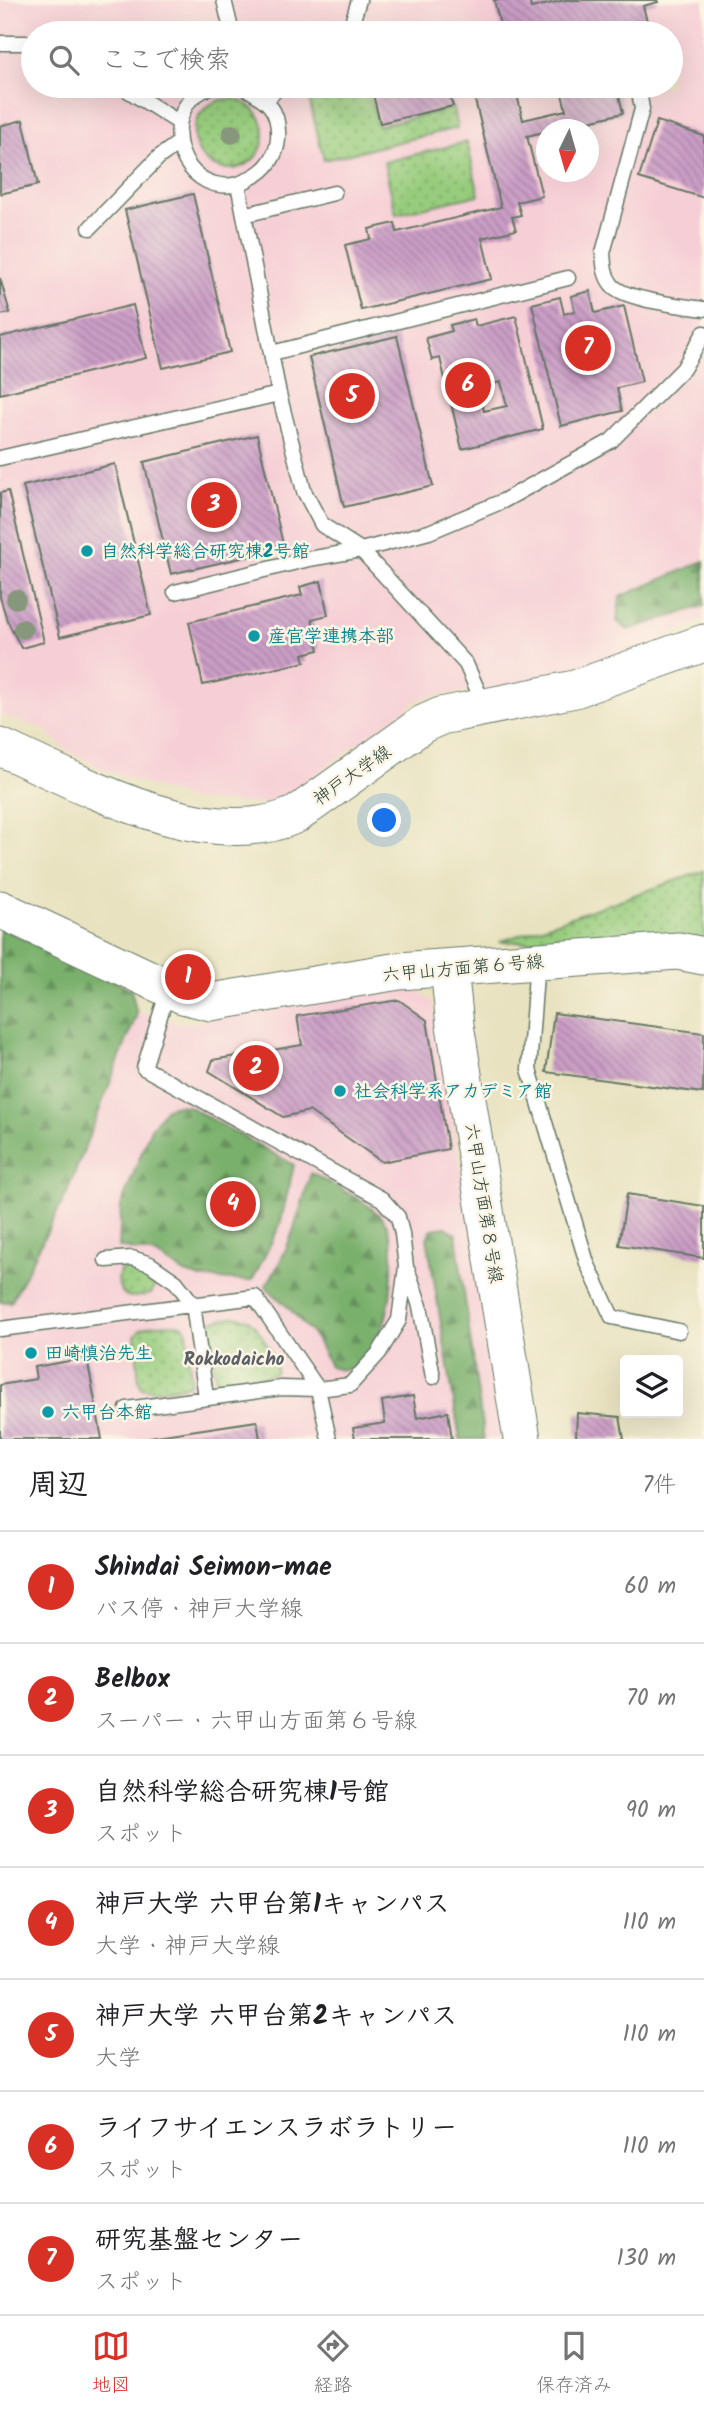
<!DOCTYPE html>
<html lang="ja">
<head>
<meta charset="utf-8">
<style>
  :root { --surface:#fff; --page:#f2f2f2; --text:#202124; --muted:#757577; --line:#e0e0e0; --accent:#d93025 }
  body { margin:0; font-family:Kalam,"Klee One",sans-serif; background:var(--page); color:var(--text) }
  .controls { position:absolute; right:21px; bottom:21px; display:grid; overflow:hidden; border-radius:7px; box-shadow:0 7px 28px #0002 }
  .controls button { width:63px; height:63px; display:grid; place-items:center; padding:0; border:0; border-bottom:2px solid var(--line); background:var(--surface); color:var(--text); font:35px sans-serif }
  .compass { position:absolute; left:536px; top:119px; width:63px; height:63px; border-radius:50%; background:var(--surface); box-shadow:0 7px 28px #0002; rotate:185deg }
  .you { position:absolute; left:385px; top:821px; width:24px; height:24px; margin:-18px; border:5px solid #fff; border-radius:50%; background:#1a73e8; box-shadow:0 0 0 10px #1a73e833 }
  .badge { display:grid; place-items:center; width:46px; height:46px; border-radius:50%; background:var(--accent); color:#fff; font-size:23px; font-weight:700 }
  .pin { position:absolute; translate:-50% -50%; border:4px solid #fff; box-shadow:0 2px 7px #0006 }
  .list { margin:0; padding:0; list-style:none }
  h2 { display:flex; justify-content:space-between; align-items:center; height:91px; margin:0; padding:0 28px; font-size:30px }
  h2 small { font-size:23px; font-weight:400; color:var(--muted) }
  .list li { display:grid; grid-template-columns:46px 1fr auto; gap:21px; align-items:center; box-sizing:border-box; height:112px; padding:0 28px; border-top:2px solid var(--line) }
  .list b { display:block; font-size:26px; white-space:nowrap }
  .list p { margin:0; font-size:23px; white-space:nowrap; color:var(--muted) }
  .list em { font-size:23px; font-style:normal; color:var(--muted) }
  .icon { flex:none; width:38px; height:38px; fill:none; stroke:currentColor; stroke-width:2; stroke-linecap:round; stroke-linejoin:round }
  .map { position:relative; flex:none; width:704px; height:1439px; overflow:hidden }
  .search { position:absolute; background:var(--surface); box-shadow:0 7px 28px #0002; left:21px; right:21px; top:21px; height:77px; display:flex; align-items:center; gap:18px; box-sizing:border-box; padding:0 24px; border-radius:38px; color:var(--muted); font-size:26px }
  .sheet { height:875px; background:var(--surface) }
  nav { display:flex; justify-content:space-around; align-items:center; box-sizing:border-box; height:98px; border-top:2px solid var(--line); background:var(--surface); font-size:19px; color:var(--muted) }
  nav a { display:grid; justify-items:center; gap:4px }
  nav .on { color:var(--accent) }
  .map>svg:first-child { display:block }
  .built { fill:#f6cfd6; fill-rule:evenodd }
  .forest { fill:url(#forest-firs); stroke:#4c7650; stroke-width:2 }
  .park { fill:url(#park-dots); stroke:#5b8458; stroke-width:2 }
  .building { fill:url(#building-back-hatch); fill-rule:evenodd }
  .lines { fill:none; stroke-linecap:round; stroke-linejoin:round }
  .service-casing { stroke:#657765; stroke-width:17 }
  .tertiary-casing { stroke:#657765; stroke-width:39 }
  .service { stroke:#fff; stroke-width:14 }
  .tertiary { stroke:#fff; stroke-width:37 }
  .tree { fill:#87977b }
  .culture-dot { fill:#0f9aa8; stroke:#fcf5e5; stroke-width:2.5 }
  .labels { text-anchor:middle; stroke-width:5; stroke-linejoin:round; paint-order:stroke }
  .culture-label { font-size:18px; font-weight:bold; fill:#0d838f; stroke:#fcf5e5; text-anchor:start }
  .street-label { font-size:18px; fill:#1f3d34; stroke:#fcf5e5 }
  .neighbourhood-label { font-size:19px; font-weight:bold; fill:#5b5f67; stroke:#fcf5e5 }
</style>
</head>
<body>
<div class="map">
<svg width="704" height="1439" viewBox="0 0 704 1439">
  <defs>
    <pattern id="forest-firs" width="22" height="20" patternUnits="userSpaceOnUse" patternTransform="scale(1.75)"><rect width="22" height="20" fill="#79b06c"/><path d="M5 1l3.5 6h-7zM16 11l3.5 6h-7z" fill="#63905a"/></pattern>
    <pattern id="park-dots" width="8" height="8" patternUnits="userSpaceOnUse" patternTransform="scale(1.75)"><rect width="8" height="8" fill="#97cc7d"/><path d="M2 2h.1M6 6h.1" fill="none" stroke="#7ba767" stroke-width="1.8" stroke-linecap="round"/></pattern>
    <pattern id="building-back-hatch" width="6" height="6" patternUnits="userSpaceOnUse" patternTransform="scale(1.75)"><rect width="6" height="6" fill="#cb9dc6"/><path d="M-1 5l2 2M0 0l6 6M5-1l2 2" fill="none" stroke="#a481a2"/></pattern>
  </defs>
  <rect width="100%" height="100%" fill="#fcf5e5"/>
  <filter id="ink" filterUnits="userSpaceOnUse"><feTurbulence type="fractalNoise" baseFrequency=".0143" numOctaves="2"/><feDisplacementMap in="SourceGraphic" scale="14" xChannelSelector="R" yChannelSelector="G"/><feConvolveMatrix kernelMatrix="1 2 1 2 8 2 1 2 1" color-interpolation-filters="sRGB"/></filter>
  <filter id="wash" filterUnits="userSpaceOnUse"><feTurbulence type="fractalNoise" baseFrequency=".00686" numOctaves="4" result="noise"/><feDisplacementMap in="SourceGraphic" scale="28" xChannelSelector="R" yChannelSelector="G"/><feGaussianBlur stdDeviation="1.57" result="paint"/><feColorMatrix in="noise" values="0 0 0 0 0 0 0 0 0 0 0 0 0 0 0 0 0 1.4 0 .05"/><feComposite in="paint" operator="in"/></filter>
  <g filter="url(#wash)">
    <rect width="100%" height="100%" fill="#e8e2c0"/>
    <!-- built -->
    <path class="built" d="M0,0H704V620L616,659L549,680L421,698L289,794L266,804L193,800L105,770L67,750L44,729L0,715ZM33,33H671V86H33ZM546,130H588V172H546Z
      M0,927L132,988L138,1012L186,1024L408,984L433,1002L497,1383L502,1439H0Z"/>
    <!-- forest -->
    <path class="forest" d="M704,561V606L628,630L617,621L620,597Z
      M0,928L131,989L137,1014L66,1195L11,1302H0Z
      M177,1105L188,1106L294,1165L280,1225L253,1279L249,1281L201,1278L185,1273L155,1254L119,1247L121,1206L151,1128L166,1108Z
      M311,1173C332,1185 376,1204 387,1225C396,1245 392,1295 386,1317C381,1339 359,1383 330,1366L315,1337L290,1309L267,1288L266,1285C290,1252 299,1212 311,1173Z
      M446,1227L456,1234L484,1439H460L427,1238L432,1229Z"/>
    <!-- park -->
    <path class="park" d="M309,86H368L378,126L453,108L457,128L324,160L308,95Z
      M194 134a35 35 0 1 1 70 0a35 35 0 1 1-70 0Z
      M467,142L479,195L396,214L384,162Z
      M704,871V945L693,941L499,942Z
      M124,1266C138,1265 150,1272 155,1285L151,1294C144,1295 134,1299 127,1296C116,1291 116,1273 124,1266Z
      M235,1316C241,1317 247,1318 251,1322C260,1330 278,1361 276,1372L271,1375L220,1382L216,1380L207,1331L209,1322Z
      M178,1324L184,1326L187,1332L191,1381L188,1385C173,1388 156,1392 142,1388L139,1382L135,1336C142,1322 164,1325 178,1324Z"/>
    <g id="blocks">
      <!-- building -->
      <path class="building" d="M494,0H529L531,8L565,0H657L658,2L643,6L650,33H502Z
        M371,86H515L523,120L566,110L560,86H617L623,113L527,136L542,196L517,202L521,215L512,217L516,230L482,238L492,279L361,310L345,245L371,239L369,229L395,223L397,232L501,207L473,92L450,97L453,106L380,123Z
        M23,120L38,185L0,194V126Z
        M657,121L704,136V198L639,178Z
        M193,194L230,352L163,368L125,210Z
        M0,278L10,313L0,315Z
        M590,291L595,313L624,306L642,382L617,388L622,411L561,426L532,304L560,297L564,314L575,311L571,296Z
        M133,305L146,358L0,394V337Z
        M516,316L543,429L462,449L440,358L432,360L426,338L452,331L450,325L474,319L476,326ZM501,382L507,406L484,411L478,387Z
        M397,336L433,486L344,507L309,357Z
        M257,435L284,548L171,574L144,462Z
        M115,464L151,615L60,637L23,486Z
        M8,491L44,642L21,648L7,620L0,597V493Z
        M321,581L328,615L312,619L319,650L303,654L305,662L203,685L189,622L302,595L300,587Z
        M399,1000L427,1020L448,1149L382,1162L309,1111L283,1117L209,1071L213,1060L302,1045L297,1016Z
        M554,1013L704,1033L703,1093L546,1072Z
        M627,1194L704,1206V1258L619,1245Z
        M87,1358L102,1439H0V1385L36,1379L34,1367Z
        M413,1396L417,1418L448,1412L452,1439H355L353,1428L385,1423L382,1401Z
        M577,1413L620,1417L624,1439H581L576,1436Z
        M257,1421L260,1439H151L150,1437Z"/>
    </g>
  </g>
  <g filter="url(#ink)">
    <use href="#blocks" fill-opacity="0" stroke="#657765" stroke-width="2"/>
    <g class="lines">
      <defs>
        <path id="service" d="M224,0L232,33
          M341,33L351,26L359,0
          M0,43H33
          M121,86L178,122
          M211,86C204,90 194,95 189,101C162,138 190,195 238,184C243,183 248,179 252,177C267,170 277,155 278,139C280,108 267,100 242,86
          M638,86L642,109L603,253C604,265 604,275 612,285C624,300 684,306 704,309
          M267,100L279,86
          M238,184L279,394L304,491L322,525L361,550L466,664L485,707
          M244,215L334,193
          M90,228L159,157L177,144
          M272,353L568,278
          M0,458L279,394
          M175,592L309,559L361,550L429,532L503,501L611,441L683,369L704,333
          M537,961L529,1069L587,1263L612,1317L679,1331
          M106,1260L132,1258L150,1264L176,1282L193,1304L206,1397
          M408,1271L420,1306L433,1377
          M0,1329L255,1297L318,1389L329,1439
          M127,1409L281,1388L318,1389L350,1385L379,1353L399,1320L406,1267L402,1234L398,1217L382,1199L144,1068L168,990"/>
        <path id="tertiary" d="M0,747C81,783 210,856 297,814L423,724L441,716L575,689L704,643
          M0,909L183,995L211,1002L399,971L678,951L704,956
          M449,968L455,1025L522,1439"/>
      </defs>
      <!-- service casing -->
      <use href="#service" class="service-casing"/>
      <!-- tertiary casing -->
      <use href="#tertiary" class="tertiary-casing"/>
      <!-- service -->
      <use href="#service" class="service"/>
      <!-- tertiary -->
      <use href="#tertiary" class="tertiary"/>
    </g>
    <!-- trees -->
    <g class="tree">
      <circle cx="232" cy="134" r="10"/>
      <circle cx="16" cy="599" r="10"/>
      <circle cx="23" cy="629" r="10"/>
    </g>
  </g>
  <!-- markers -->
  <g class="culture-dot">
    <circle cx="87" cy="551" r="7"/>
    <circle cx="254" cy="636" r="7"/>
    <circle cx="340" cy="1091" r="7"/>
    <circle cx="31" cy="1353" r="7"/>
    <circle cx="48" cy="1412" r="7"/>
  </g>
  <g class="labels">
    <!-- culture labels -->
    <g class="culture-label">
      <text x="101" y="557">自然科学総合研究棟2号館</text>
      <text x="268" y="642">産官学連携本部</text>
      <text x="354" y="1097">社会科学系アカデミア館</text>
      <text x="45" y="1359">田崎慎治先生</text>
      <text x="62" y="1418">六甲台本館</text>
    </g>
    <!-- street labels -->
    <g class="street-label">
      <text transform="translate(352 775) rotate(-35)" y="6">神戸大学線</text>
      <text transform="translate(463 968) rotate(-5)" y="6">六甲山方面第６号線</text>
      <text transform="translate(484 1203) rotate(81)" y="6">六甲山方面第８号線</text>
    </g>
    <!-- neighbourhood labels -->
    <g class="neighbourhood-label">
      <text x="234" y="1365">Rokkodaicho</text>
    </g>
  </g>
</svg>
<div class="controls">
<button><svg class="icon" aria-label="layers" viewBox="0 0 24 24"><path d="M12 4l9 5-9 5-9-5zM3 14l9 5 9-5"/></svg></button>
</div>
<svg class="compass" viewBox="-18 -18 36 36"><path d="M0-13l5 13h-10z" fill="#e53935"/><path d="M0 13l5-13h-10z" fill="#757577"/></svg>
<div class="you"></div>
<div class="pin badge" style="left:188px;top:977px">1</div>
<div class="pin badge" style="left:256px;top:1068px">2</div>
<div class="pin badge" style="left:214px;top:505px">3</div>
<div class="pin badge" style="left:233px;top:1204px">4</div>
<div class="pin badge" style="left:352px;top:396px">5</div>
<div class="pin badge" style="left:468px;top:385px">6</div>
<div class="pin badge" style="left:588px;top:348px">7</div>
<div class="search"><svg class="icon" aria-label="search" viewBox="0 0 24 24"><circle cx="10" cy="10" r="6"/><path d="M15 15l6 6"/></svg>ここで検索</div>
</div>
<section class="sheet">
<h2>周辺<small>7件</small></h2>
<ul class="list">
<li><span class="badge">1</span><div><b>Shindai Seimon-mae</b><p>バス停 · 神戸大学線</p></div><em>60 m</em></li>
<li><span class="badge">2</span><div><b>Belbox</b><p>スーパー · 六甲山方面第６号線</p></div><em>70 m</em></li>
<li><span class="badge">3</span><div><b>自然科学総合研究棟1号館</b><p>スポット</p></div><em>90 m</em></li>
<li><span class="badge">4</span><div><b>神戸大学 六甲台第1キャンパス</b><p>大学 · 神戸大学線</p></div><em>110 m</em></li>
<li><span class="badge">5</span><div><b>神戸大学 六甲台第2キャンパス</b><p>大学</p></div><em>110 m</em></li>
<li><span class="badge">6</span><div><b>ライフサイエンスラボラトリー</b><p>スポット</p></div><em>110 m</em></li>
<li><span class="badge">7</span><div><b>研究基盤センター</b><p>スポット</p></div><em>130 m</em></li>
</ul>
</section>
<nav>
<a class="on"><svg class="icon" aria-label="map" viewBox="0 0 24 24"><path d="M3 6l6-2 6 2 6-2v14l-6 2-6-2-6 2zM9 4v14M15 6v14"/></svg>地図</a>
<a><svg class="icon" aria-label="directions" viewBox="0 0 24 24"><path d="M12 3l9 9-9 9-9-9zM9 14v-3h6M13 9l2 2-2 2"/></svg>経路</a>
<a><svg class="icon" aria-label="saved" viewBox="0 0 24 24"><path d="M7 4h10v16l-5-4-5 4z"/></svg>保存済み</a>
</nav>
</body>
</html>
